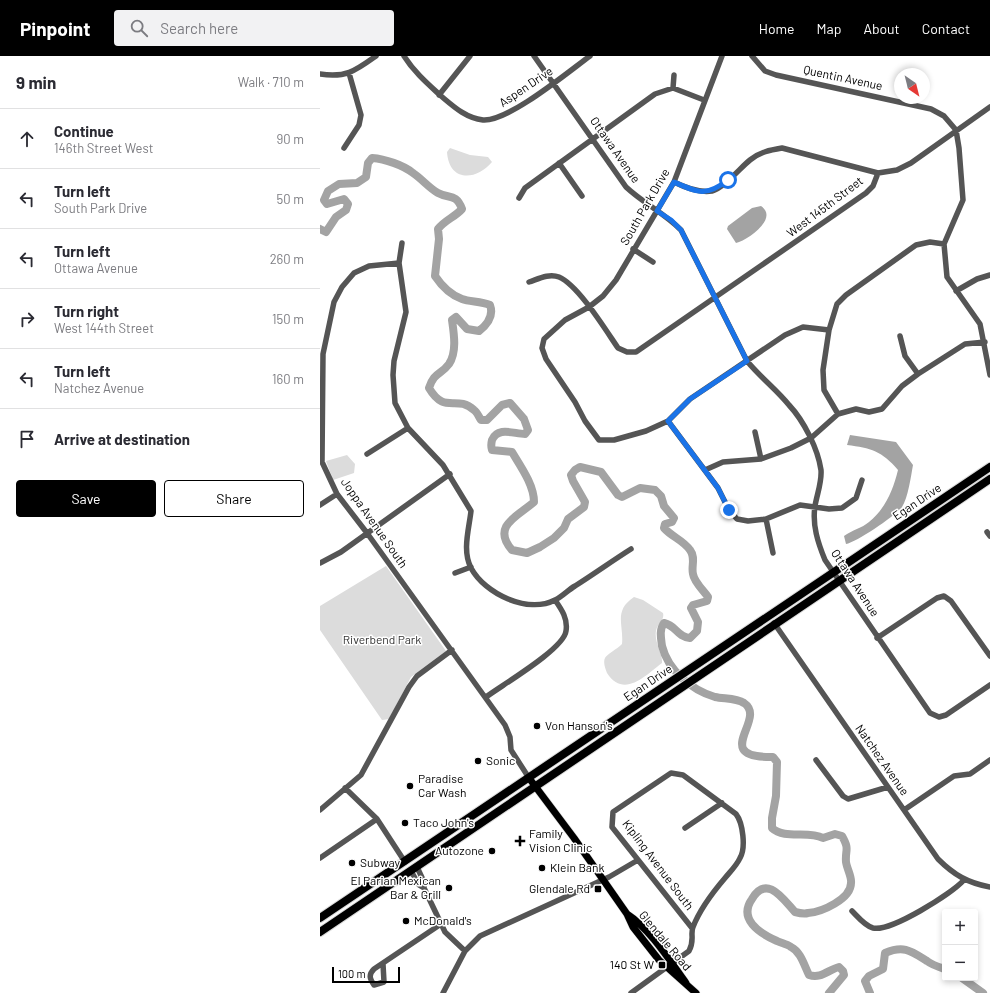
<!DOCTYPE html>
<html lang="en">
<head>
<meta charset="utf-8">
<style>
  :root { --surface:#fff; --page:#f2f2f3; --text:#2b2b33; --muted:#7c7c81; --line:#e1e1e2; --accent:#000 }
  body { margin:0; font-family:Barlow,sans-serif; background:var(--page); color:var(--text) }
  .controls { position:absolute; right:12px; bottom:12px; display:grid; overflow:hidden; border-radius:4px; box-shadow:0 2px 6px #0003 }
  .controls button { width:36px; height:36px; display:grid; place-items:center; padding:0; border:0; border-bottom:1px solid var(--line); background:var(--surface); color:var(--text); font:20px sans-serif }
  .compass { position:absolute; left:574px; top:12px; width:36px; height:36px; border-radius:50%; background:var(--surface); box-shadow:0 2px 6px #0003; rotate:145deg }
  .scale { position:absolute; left:12px; bottom:10px; width:68px; box-sizing:border-box; padding-left:4px; border:2px solid #000; border-top:0; font-size:11px; line-height:14px; white-space:nowrap; color:#000; -webkit-text-stroke:3px #fff; paint-order:stroke }
  .stop { position:absolute; width:12px; height:12px; margin:-9px; border:3px solid #1a73e8; border-radius:50%; background:#fff }
  .stop.end { background:#1a73e8; border-color:#fff; box-shadow:0 1px 4px #0008 }
  .list { margin:0; padding:0; list-style:none }
  h2 { display:flex; justify-content:space-between; align-items:center; height:52px; margin:0; padding:0 16px; font-size:17px }
  h2 small { font-size:13px; font-weight:400; color:var(--muted) }
  .list li { display:grid; grid-template-columns:26px 1fr auto; gap:12px; align-items:center; box-sizing:border-box; height:60px; padding:0 16px; border-top:1px solid var(--line) }
  .list b { display:block; font-size:15px; white-space:nowrap }
  .list p { margin:0; font-size:13px; white-space:nowrap; color:var(--muted) }
  .list em { font-size:13px; font-style:normal; color:var(--muted) }
  .actions { display:flex; gap:8px; padding:12px 16px }
  .actions a { flex:1; padding:9px 0; border:1px solid var(--accent); border-radius:4px; text-align:center; font-size:14px; color:var(--accent) }
  .actions .main { background:var(--accent); color:#fff }
  .icon { flex:none; width:22px; height:22px; fill:none; stroke:currentColor; stroke-width:2; stroke-linecap:round; stroke-linejoin:round }
  .map { position:relative; flex:none; width:670px; height:937px; overflow:hidden }
  header { display:flex; align-items:center; gap:24px; box-sizing:border-box; height:56px; padding:0 20px; background:var(--accent); color:#fff }
  header strong { font-size:19px }
  nav { display:flex; gap:22px; margin-inline-start:auto; font-size:14px }
  .search { width:280px; height:36px; background:var(--page); display:flex; align-items:center; gap:10px; box-sizing:border-box; padding:0 14px; border-radius:4px; color:var(--muted); font-size:15px }
  main { display:flex }
  aside { flex:1; background:var(--surface) }
  .map>svg:first-child { display:block }
  .green { fill:#dcdcdc }
  .water { fill:#a3a3a3 }
  .lines { fill:none; stroke-linecap:round; stroke-linejoin:round }
  .river { stroke:#a3a3a3; stroke-width:8 }
  .major-casing { stroke:#dbdbdb; stroke-width:8 }
  .highway-casing { stroke:#dbdbdb; stroke-width:10 }
  .minor { stroke:#555; stroke-width:5.5 }
  .major { stroke:#000; stroke-width:7 }
  .highway { stroke:#000; stroke-width:8 }
  .route { stroke:#1a73e8; stroke-width:5 }
  .poi-dot { fill:#000; stroke:#fff; stroke-width:1.5 }
  .labels { text-anchor:middle; stroke-width:3; stroke-linejoin:round; paint-order:stroke }
  .street-label { font-size:12px; fill:#000; stroke:#fff }
  .park-label { font-size:12px; fill:#333; stroke:#fff }
  .poi-label { font-size:12px; fill:#000; stroke:#fff; text-anchor:start }
</style>
</head>
<body>
<header>
<strong>Pinpoint</strong>
<div class="search"><svg class="icon" aria-label="search" viewBox="0 0 24 24"><circle cx="10" cy="10" r="6"/><path d="M15 15l6 6"/></svg>Search here</div>
<nav><a>Home</a><a>Map</a><a>About</a><a>Contact</a></nav>
</header>
<main>
<aside>
<h2>9 min<small>Walk · 710 m</small></h2>
<ul class="list">
<li><svg class="icon" aria-label="ahead" viewBox="0 0 24 24"><path d="M12 20V5M6 11l6-6 6 6"/></svg><div><b>Continue</b><p>146th Street West</p></div><em>90 m</em></li>
<li><svg class="icon" aria-label="left" viewBox="0 0 24 24"><path d="M17 20v-9H6M10 6l-5 5 5 5"/></svg><div><b>Turn left</b><p>South Park Drive</p></div><em>50 m</em></li>
<li><svg class="icon" aria-label="left" viewBox="0 0 24 24"><path d="M17 20v-9H6M10 6l-5 5 5 5"/></svg><div><b>Turn left</b><p>Ottawa Avenue</p></div><em>260 m</em></li>
<li><svg class="icon" aria-label="right" viewBox="0 0 24 24"><path d="M7 20v-9h11M14 6l5 5-5 5"/></svg><div><b>Turn right</b><p>West 144th Street</p></div><em>150 m</em></li>
<li><svg class="icon" aria-label="left" viewBox="0 0 24 24"><path d="M17 20v-9H6M10 6l-5 5 5 5"/></svg><div><b>Turn left</b><p>Natchez Avenue</p></div><em>160 m</em></li>
<li><svg class="icon" aria-label="arrive" viewBox="0 0 24 24"><path d="M6 21V4h12l-3 4 3 4H6"/></svg><div><b>Arrive at destination</b></div></li>
</ul>
<div class="actions"><a class="main">Save</a><a>Share</a></div>
</aside>
<div class="map">
<svg width="670" height="937" viewBox="0 0 670 937">
  <rect width="100%" height="100%" fill="#fff"/>
  <!-- green -->
  <path class="green" d="M130,92L150,99L168,101L172,106C156,125 129,126 127,96Z
    M27,399L35,408L34,417L13,424L6,405Z
    M66,510L126,595L91,621L69,663L62,664L0,574V550Z
    M314,541L323,544L343,557C345,564 337,568 336,575C334,587 343,598 342,607C326,619 304,643 287,617C285,612 283,606 285,602C286,599 297,593 302,588C304,569 293,555 314,541Z"/>
  <!-- water -->
  <path class="water" d="M441,150C459,162 428,184 416,187L407,173L408,170L432,152Z
    M530,379L576,386L593,409C591,420 588,442 582,451C575,460 537,486 526,488L524,480C532,474 542,472 549,466C566,452 573,434 578,414C562,395 551,392 527,389Z"/>
  <g class="lines">
    <!-- river -->
    <path class="river" d="M0,173L6,176L16,161L26,154L28,148L24,143L7,148L4,144L8,135L19,128L37,127L46,121L48,107L52,102C65,103 83,109 93,117C102,123 109,132 118,137C129,143 136,137 142,153C135,161 125,164 118,173L119,183L115,220C121,229 131,239 142,243C150,246 161,245 170,249C174,260 168,268 159,275L147,273L136,261L132,264C134,278 137,296 129,308C121,319 114,316 109,332C125,359 136,338 154,354C157,356 159,361 161,364H167L182,349L190,347L204,363L208,374L205,378C194,378 178,370 172,384C171,388 171,391 172,394L192,396C201,411 214,429 214,446C198,460 171,470 192,494L207,497L220,491L234,482L244,472L248,463L264,451L265,446L253,425L251,419L255,414L260,411L281,416L298,439L302,441L320,432L335,434L341,440L344,450L354,462L352,466L345,468L344,472C352,481 363,484 370,494C376,502 371,510 373,518C374,526 384,535 388,541L387,545L373,549L371,552L378,566L377,575L370,582C356,580 357,570 344,567C339,574 341,582 342,590C348,614 371,634 395,641C404,643 416,642 424,647C448,663 389,702 453,701L457,706L456,740L452,762V772C465,784 488,774 503,782L515,778L522,780C530,794 525,793 526,806C527,813 532,821 531,827C531,843 502,856 488,857C484,858 479,857 475,856C463,843 447,818 432,843C418,863 439,877 457,885C461,887 467,888 471,891C481,896 484,909 489,919C501,923 508,914 519,911L523,915L524,919L509,937
      M642,922L663,937
      M550,937L545,925L549,920L563,913L565,897C584,889 591,895 607,905C612,909 619,911 625,913"/>
    <defs>
      <path id="major" d="M209,722L254,782L307,858
        M366,927C350,905 330,873 307,858L313,871L339,904L376,937"/>
      <path id="highway" d="M0,862L670,411
        M0,876L670,423"/>
    </defs>
    <!-- major casing -->
    <use href="#major" class="major-casing"/>
    <!-- highway casing -->
    <use href="#highway" class="highway-casing"/>
    <!-- minor -->
    <path class="minor" d="M84,0C94,16 108,28 121,40C134,51 146,62 163,64C188,66 248,16 270,0
      M214,0L306,131C323,147 344,157 361,174L427,305C440,321 456,333 469,349C484,365 498,393 501,414C502,426 497,438 495,450C492,469 498,487 505,504L610,657L619,661L626,659L670,629
      M402,0L354,126L296,224L283,240L269,251L245,264L224,283L222,292L226,303L255,346L265,365L279,384H294L326,375L348,365L370,343L465,279L483,271L509,274L517,248L526,239L596,189L610,186L624,188
      M432,0L445,15L456,19L611,53L624,60L636,74L639,92L643,144L624,188L627,221L660,268L670,319
      M0,18C26,22 35,15 56,0
      M353,32L354,19
      M119,39L150,0
      M24,92L39,69L41,59L29,17
      M239,107L262,140
      M354,126C366,132 379,137 392,135C404,132 421,111 430,104C440,96 450,94 462,92L558,117L577,114L591,107L670,51
      M199,142L205,132L335,38L353,32L384,44
      M82,187L79,207L86,256L74,305L73,319L75,347L88,372L123,409L151,455C149,473 142,495 151,512C165,538 208,558 235,544C242,541 248,534 255,530C274,518 292,505 311,493
      M313,193L333,206
      M79,207L49,210L34,217L22,231L14,246L3,298L2,406L17,438L47,477L185,669L190,681L191,694L209,722
      M209,226C218,223 229,217 239,221C258,229 285,273 298,292L307,296H316L546,137L553,130L558,117
      M636,235L657,223L670,219
      M509,274L503,314L504,334L518,358
      M580,280L585,300L598,318
      M348,365L398,432L409,454L417,463L428,465L446,463L480,449L509,453L522,452L536,442L542,424
      M435,376L441,403
      M47,398L88,372
      M385,414L403,406L441,403L471,392L491,382L518,358L536,353L549,356L562,353L582,330L598,318L645,288L665,286
      M0,449L17,438
      M446,463L453,497
      M667,476L670,480
      M0,507L21,496L130,418
      M135,517L151,511
      M454,567L618,803C634,819 648,827 670,831
      M557,582L617,542L624,540L631,545L670,600
      M166,641C182,629 244,593 246,575C248,563 242,554 235,544
      M496,704L523,740L528,743L568,731
      M25,732L57,763L85,806
      M0,754L41,719L89,631L97,620L132,594
      M584,754L634,720L650,718L670,704
      M365,772L402,747
      M0,802L57,763
      M97,811L104,826V832L125,876L145,895
      M91,815L99,829L104,832
      M532,855C538,861 545,870 553,872C571,876 631,838 644,824
      M63,908L64,926L54,929C50,923 48,919 54,913L121,868
      M123,937L145,895L160,880L289,821L318,804
      M311,937L369,895C375,884 370,878 373,871C380,853 393,836 405,822C410,816 417,809 420,802C426,792 423,767 416,758L363,719L351,717L293,756L292,771L372,872"/>
    <!-- major -->
    <use href="#major" class="major"/>
    <!-- highway -->
    <use href="#highway" class="highway"/>
  </g>
  <g class="lines">
    <!-- route -->
    <path class="route" d="M408,124C386,141 378,137 354,126L337,155L351,164L361,174L427,305L370,343L348,365L398,432L409,454"/>
  </g>
  <!-- markers -->
  <g class="poi-dot">
    <circle cx="217" cy="670" r="4"/>
    <circle cx="158" cy="705" r="4"/>
    <circle cx="90" cy="730" r="4"/>
    <circle cx="85" cy="767" r="4"/>
    <path d="M198 779h4v4h4v4h-4v4h-4v-4h-4v-4h4z"/>
    <circle cx="172" cy="795" r="4"/>
    <circle cx="32" cy="807" r="4"/>
    <circle cx="222" cy="812" r="4"/>
    <circle cx="129" cy="832" r="4"/>
    <rect x="274" y="829" width="8" height="8" rx="2"/>
    <circle cx="86" cy="865" r="4"/>
    <rect x="338" y="905" width="8" height="8" rx="2"/>
  </g>
  <g class="labels">
    <!-- street labels -->
    <g class="street-label">
      <text transform="translate(523 22) rotate(12)" y="4">Quentin Avenue</text>
      <text transform="translate(206 31) rotate(-34)" y="4">Aspen Drive</text>
      <text transform="translate(295 94) rotate(55)" y="4">Ottawa Avenue</text>
      <text transform="translate(325 151) rotate(-60)" y="4">South Park Drive</text>
      <text transform="translate(505 151) rotate(-37)" y="4">West 145th Street</text>
      <text transform="translate(597 446) rotate(-34)" y="4">Egan Drive</text>
      <text transform="translate(54 467) rotate(55)" y="4">Joppa Avenue South</text>
      <text transform="translate(535 527) rotate(57)" y="4">Ottawa Avenue</text>
      <text transform="translate(328 627) rotate(-34)" y="4">Egan Drive</text>
      <text transform="translate(562 704) rotate(55)" y="4">Natchez Avenue</text>
      <text transform="translate(338 809) rotate(53)" y="4">Kipling Avenue South</text>
      <text transform="translate(345 885) rotate(50)" y="4">Glendale Road</text>
    </g>
    <!-- park labels -->
    <g class="park-label">
      <text x="62" y="588">Riverbend Park</text>
    </g>
    <!-- poi labels -->
    <g class="poi-label">
      <text x="225" y="674">Von Hanson's</text>
      <text x="166" y="709">Sonic</text>
      <text x="98" y="727">Paradise<tspan x="98" dy="14">Car Wash</tspan></text>
      <text x="93" y="771">Taco John's</text>
      <text x="209" y="782">Family<tspan x="209" dy="14">Vision Clinic</tspan></text>
      <text x="164" y="799" text-anchor="end">Autozone</text>
      <text x="40" y="811">Subway</text>
      <text x="230" y="816">Klein Bank</text>
      <text x="121" y="829" text-anchor="end">El Parian Mexican<tspan x="121" dy="14">Bar &amp; Grill</tspan></text>
      <text x="270" y="837" text-anchor="end">Glendale Rd</text>
      <text x="94" y="869">McDonald's</text>
      <text x="334" y="913" text-anchor="end">140 St W</text>
    </g>
  </g>
</svg>
<div class="controls">
<button>+</button>
<button>−</button>
</div>
<svg class="compass" viewBox="-18 -18 36 36"><path d="M0-13l5 13h-10z" fill="#e53935"/><path d="M0 13l5-13h-10z" fill="#7c7c81"/></svg>
<div class="scale">100 m</div>
<div class="stop" style="left:408px;top:124px"></div>
<div class="stop end" style="left:409px;top:454px"></div>
</div>
</main>
</body>
</html>
